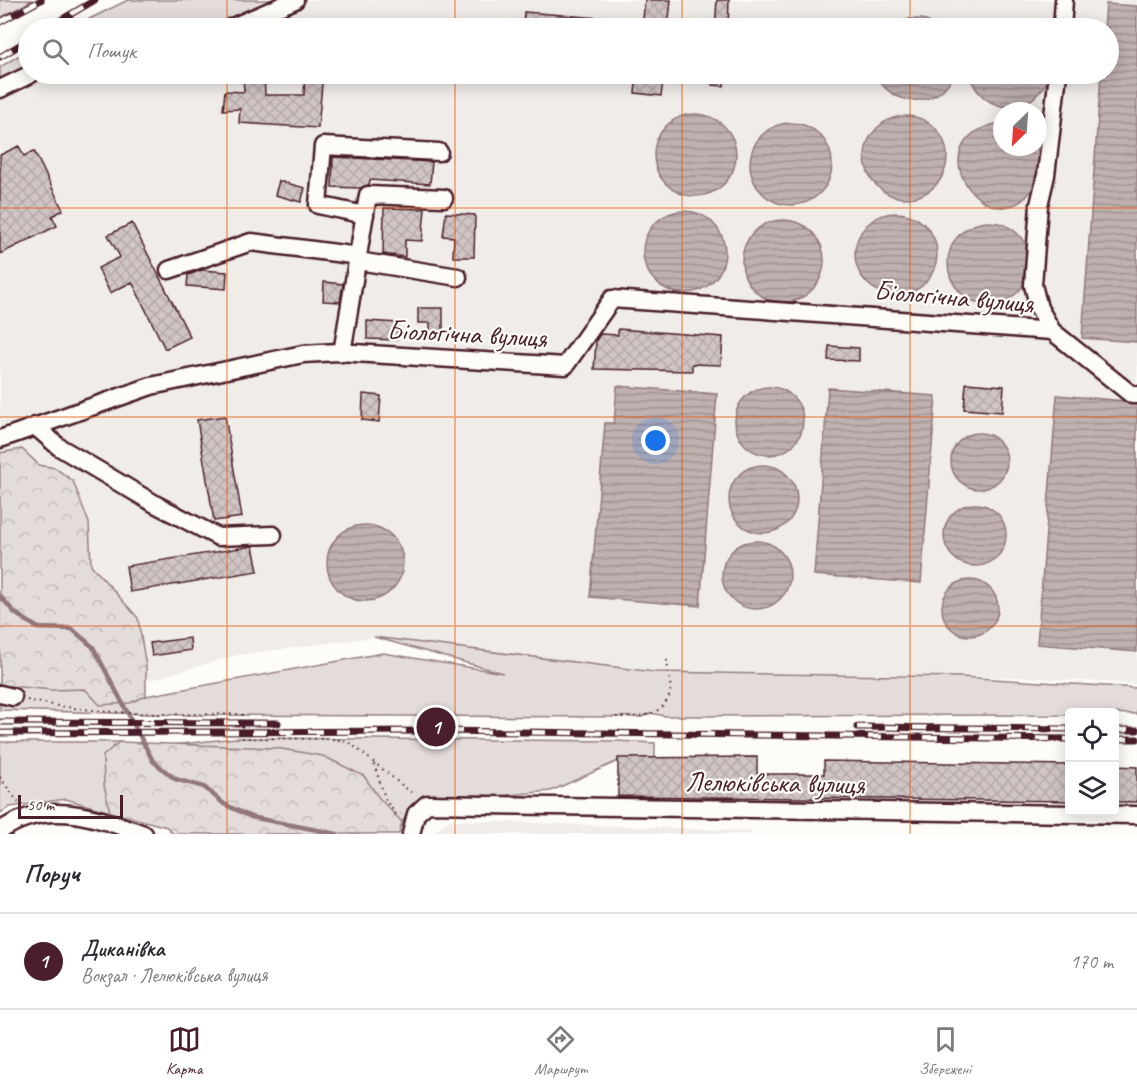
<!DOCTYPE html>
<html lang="uk">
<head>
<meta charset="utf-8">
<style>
  :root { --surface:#fff; --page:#f2f2f3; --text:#2b2b33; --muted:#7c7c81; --line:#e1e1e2; --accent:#4a1f2b }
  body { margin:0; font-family:Caveat,sans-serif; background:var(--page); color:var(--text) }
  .controls { position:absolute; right:18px; bottom:18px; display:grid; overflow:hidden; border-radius:6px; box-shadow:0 3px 15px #0003 }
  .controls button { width:54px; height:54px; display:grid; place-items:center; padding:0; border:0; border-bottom:2px solid var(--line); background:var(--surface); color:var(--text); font:30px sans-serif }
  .compass { position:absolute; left:993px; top:102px; width:54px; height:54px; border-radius:50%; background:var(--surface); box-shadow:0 3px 15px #0003; rotate:205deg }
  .scale { position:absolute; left:18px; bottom:15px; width:105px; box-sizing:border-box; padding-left:6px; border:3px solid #4a1f2b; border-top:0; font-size:16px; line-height:21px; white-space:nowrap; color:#4a1f2b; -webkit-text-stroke:4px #fdfcf7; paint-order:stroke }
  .you { position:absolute; left:656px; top:441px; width:21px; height:21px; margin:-15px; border:4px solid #fff; border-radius:50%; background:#1a73e8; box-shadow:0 0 0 9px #1a73e833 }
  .badge { display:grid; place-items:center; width:39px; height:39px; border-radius:50%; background:var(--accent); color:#fff; font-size:20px; font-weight:700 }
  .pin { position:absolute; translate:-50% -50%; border:3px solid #fff; box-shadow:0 2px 6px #0006 }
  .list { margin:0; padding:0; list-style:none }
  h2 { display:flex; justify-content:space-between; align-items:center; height:78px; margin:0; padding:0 24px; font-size:26px }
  h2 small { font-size:20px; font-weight:400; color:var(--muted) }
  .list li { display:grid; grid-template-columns:39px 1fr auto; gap:18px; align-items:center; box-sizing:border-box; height:96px; padding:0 24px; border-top:2px solid var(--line) }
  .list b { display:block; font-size:22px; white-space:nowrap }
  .list p { margin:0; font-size:20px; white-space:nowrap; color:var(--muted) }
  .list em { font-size:20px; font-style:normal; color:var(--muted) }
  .icon { flex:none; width:33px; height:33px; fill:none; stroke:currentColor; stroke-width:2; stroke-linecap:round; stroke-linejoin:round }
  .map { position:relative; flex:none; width:1137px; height:834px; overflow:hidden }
  .search { position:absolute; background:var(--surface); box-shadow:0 3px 15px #0003; left:18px; right:18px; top:18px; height:66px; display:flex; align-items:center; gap:15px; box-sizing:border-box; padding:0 21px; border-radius:33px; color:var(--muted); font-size:22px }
  .sheet { height:174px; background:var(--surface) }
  nav { display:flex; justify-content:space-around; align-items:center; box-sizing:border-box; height:84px; border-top:2px solid var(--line); background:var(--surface); font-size:16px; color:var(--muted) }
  nav a { display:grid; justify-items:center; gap:3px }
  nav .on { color:var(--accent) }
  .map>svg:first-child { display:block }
  .built { fill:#f0ece8; fill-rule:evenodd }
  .grass { fill:#e3dcda; stroke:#967e82; stroke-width:1.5 }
  .forest { fill:url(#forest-crowns); stroke:#967e82; stroke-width:1.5 }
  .water { fill:url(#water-rules); stroke:#91777b; stroke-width:1.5 }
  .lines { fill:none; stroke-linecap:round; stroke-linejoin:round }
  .stream { stroke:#91777b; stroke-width:4.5 }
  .building { fill:url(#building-cross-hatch); stroke:#4a1f2b; stroke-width:1.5 }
  .minor-casing { stroke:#4a1f2b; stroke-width:21 }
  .path { stroke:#4a1f2b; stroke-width:2; stroke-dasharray:1.5 4.5; stroke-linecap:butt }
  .minor { stroke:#fdfcf7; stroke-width:16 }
  .rail-casing { stroke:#4a1f2b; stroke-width:7 }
  .rail { stroke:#fdfcf7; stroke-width:4.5; stroke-dasharray:14; stroke-linecap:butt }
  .grid { fill:none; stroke:#e8590c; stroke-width:1.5; stroke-opacity:0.55 }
  .labels { text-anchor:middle; stroke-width:4.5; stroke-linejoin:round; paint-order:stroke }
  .street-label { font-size:28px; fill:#4a1f2b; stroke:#fdfcf7 }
</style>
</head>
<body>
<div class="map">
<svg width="1137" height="834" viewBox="0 0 1137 834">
  <defs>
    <pattern id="forest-crowns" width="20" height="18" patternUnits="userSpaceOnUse" patternTransform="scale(1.5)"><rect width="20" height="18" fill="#e3dcda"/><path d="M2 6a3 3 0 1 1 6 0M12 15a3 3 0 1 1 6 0" fill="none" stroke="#c4bcbb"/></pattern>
    <pattern id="water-rules" width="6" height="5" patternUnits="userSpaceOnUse" patternTransform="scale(1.5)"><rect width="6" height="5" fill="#c0b1b1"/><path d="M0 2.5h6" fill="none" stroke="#9e8f90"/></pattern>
    <pattern id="building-cross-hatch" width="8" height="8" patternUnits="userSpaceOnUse" patternTransform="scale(1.5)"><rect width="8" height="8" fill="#d0c5c4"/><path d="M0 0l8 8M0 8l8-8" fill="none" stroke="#b4a9a9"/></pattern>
  </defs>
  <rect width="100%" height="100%" fill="#fdfcf7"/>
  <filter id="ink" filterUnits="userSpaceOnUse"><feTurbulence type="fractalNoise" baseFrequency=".0167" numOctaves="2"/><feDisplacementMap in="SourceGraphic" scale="12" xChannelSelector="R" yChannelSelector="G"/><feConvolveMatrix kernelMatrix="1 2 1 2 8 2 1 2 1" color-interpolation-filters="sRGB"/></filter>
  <g filter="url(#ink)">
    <!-- built -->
    <path class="built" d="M283,0H1137V684L1023,677L661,673L374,637L237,655L140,683L0,677V78L28,74H1108V28H211ZM1002,111H1038V147H1002Z
      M450,820L752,831V834H432Z"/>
    <!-- grass -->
    <path class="grass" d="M0,0H33L0,18Z
      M128,0H280L208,28H71Z
      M28,50V67L0,85V67Z
      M374,637L654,672L961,677L1137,688V714L1070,712L1069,715L665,716L651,713L642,717L188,715L0,710V681L146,696L383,653L503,673Z
      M236,738L617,741L655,743V758L618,761L551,791L416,804L402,822L331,781L162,746Z
      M0,742H119L110,812L66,799L10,807L0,813Z"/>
    <!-- forest -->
    <path class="forest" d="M22,449L39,465L55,468L73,481L89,523L91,565L138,618L146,667V696L130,703L100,705L85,689L52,690L0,685V453Z
      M119,742L276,748L323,756L364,776L379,798L402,822L399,834H173L167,827L110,812L104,785L103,756Z"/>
    <!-- water -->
    <path class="water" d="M1106,4L1137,6V342L1082,338L1101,74H1108V28H1104Z
      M909,19H922L941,28H889Z
      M877,74H953C941,109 889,109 877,74Z
      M969,74H1050C1035,117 983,118 969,74Z
      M654 155a41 41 0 1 1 82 0a41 41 0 1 1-82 0Z
      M865 157a41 41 0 1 1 82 0a41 41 0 1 1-82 0Z
      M1000,123L1002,147H1037C1042,160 1041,179 1032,190C989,248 911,140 1000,123Z
      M750 164a41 41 0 1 1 82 0a41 41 0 1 1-82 0Z
      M643 252a41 41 0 1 1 82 0a41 41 0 1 1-82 0Z
      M855 254a41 41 0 1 1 82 0a41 41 0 1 1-82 0Z
      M742 261a41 41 0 1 1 82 0a41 41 0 1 1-82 0Z
      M948 263a41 41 0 1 1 82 0a41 41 0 1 1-82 0Z
      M617,386L717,394L700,606L590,597L605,423H614Z
      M735 421a34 34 0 1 1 68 0a34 34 0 1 1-68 0Z
      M828,388L936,396L921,583L814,575Z
      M1057,395L1137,402V652L1037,644Z
      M951 461a28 28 0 1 1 56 0a28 28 0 1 1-56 0Z
      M729 499a34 34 0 1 1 68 0a34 34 0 1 1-68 0Z
      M944 535a31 31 0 1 1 62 0a31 31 0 1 1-62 0Z
      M327 563a38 38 0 1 1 76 0a38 38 0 1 1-76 0Z
      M722 575a34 34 0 1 1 68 0a34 34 0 1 1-68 0Z
      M942 608a28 28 0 1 1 56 0a28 28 0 1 1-56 0Z"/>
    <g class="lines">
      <!-- stream -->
      <path class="stream" d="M0,596L15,613L38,628L72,629L93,647L153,761L175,779L204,787L224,804L251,817L337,834"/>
    </g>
    <!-- building -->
    <path class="building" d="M645,0H671L668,28H642Z
      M717,0H729L728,28H715Z
      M524,12L600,18V28H523Z
      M243,74H264L265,95H304L305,74H323L318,128L239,123L240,109L223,110L225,91L244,92Z
      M637,74H664L661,96L635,93Z
      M713,74H725L724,86L712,85Z
      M19,146L24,156L34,151L63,210L52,216L57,226L0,254V155Z
      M333,157L432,162L430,184L370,180L369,185L360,188L332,187Z
      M279,181L305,188L301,202L275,195Z
      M384,208L425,209L422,241L405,240V257L383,254Z
      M446,213L475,215L474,257H453L454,237L443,236Z
      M132,223L190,337L165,349L132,282L110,293L98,268L120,257L108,235Z
      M202,270L227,272L226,289L187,286L188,275Z
      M324,282L343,284L340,302L323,301Z
      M418,308H443V334H430V323H418Z
      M367,321L398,323L397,340L367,339Z
      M618,329L723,337L721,365L692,364V371L594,369L596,341L600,334L618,335Z
      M829,346L859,348V361L828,360Z
      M966,383L1004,386L1002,412L964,409Z
      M363,394L381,396L379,422L362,420Z
      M225,416L242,517L214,521L197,420Z
      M253,546L258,571L130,592L126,566Z
      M190,638L191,650L152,656L150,643Z
      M757,757V774H824V761L1070,765V801L618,796V758Z
      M1114,766L1137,767V802H1114Z"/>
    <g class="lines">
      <defs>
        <path id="minor" d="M230,28L295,0
          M1062,28L1064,0
          M0,89L31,74
          M365,215L318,205L323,146L439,152
          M358,261L458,277
          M169,270L251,242L359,256
          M1052,331L1039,308L1033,285L1039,205L1046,175L1058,74
          M342,353L368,195L444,198
          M35,426L59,447L155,504L218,537L273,535
          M0,439L151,386L303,354L338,352L565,366L612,299L1052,331L1132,395H1137
          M0,694L13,697
          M0,831C47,798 94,817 144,834
          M411,834L416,814L427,804L1137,815"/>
      </defs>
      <!-- minor casing -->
      <use href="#minor" class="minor-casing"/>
      <!-- path -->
      <path class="path" d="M27,700C97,715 171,715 242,714V738L335,739L350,743L413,794
        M616,717C636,717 663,718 670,693C672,684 667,668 667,659
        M374,764L386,801L396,814H401
        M0,777L20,805"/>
      <!-- minor -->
      <use href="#minor" class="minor"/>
      <defs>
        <path id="rail" d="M0,22L41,0
          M47,28L95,0
          M0,57L28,40
          M0,722L278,723
          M857,727L1070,729
          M1114,730H1137
          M0,733L433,731L1070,739
          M1114,739H1137"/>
      </defs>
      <!-- rail casing -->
      <use href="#rail" class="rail-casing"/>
      <!-- rail -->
      <use href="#rail" class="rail"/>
    </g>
  </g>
  <!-- grid -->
  <path class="grid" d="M227,0V28M455,0V28M682,0V28M910,0V28M227,74V834M455,74V834M682,74V834M910,74V834M0,208H1137M0,417H1137M0,626H1137"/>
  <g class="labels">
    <!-- street labels -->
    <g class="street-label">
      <text transform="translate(954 296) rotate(5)" y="10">Біологічна вулиця</text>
      <text transform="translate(467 333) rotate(3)" y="10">Біологічна вулиця</text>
      <text transform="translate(775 782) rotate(1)" y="10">Лелюківська вулиця</text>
    </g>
  </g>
</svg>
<div class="controls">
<button><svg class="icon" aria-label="locate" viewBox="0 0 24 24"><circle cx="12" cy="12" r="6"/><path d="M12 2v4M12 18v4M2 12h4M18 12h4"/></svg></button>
<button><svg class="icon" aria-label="layers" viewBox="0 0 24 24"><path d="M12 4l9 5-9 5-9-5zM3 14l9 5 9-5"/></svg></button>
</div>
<svg class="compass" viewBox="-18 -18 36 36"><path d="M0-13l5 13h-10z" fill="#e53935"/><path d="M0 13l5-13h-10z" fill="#7c7c81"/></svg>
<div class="scale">50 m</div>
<div class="you"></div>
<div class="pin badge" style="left:436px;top:727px">1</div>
<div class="search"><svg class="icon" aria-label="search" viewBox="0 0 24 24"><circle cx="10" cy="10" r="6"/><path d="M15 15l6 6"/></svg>Пошук</div>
</div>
<section class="sheet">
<h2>Поруч<small></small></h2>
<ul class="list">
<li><span class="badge">1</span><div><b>Диканівка</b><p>Вокзал · Лелюківська вулиця</p></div><em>170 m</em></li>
</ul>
</section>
<nav>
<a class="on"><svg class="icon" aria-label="map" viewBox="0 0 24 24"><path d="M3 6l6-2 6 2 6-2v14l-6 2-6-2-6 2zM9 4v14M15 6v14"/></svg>Карта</a>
<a><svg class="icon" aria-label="directions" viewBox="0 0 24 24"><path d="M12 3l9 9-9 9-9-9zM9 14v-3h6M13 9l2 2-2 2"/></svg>Маршрут</a>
<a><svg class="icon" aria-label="saved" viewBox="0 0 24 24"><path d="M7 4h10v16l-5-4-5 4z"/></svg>Збережені</a>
</nav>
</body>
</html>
